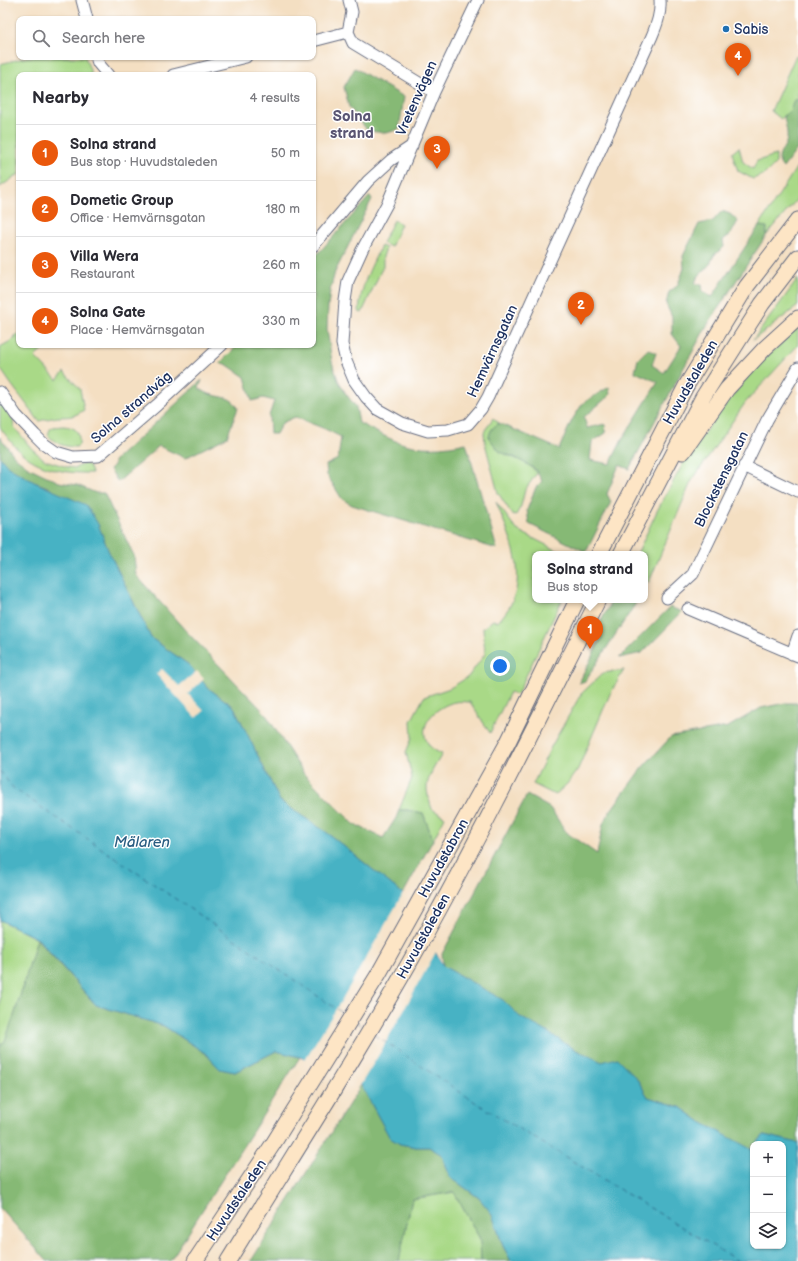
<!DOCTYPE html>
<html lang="en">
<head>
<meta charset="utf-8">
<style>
  :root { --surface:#fff; --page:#f2f2f3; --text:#2b2b33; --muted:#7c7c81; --line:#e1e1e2; --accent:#ea580c }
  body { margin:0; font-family:"Balsamiq Sans",sans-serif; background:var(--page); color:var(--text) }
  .controls { position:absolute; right:12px; bottom:12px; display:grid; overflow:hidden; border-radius:8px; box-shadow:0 1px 3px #0004 }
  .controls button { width:36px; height:36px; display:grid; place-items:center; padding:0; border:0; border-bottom:1px solid var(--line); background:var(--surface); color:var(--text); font:20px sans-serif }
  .you { position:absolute; left:500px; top:666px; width:14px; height:14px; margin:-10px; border:3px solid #fff; border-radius:50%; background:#1a73e8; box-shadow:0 0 0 6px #1a73e833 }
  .badge { display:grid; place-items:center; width:26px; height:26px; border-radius:50%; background:var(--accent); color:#fff; font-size:13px; font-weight:700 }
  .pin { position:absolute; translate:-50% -33px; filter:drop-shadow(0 1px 2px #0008) }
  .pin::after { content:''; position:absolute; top:21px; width:14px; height:12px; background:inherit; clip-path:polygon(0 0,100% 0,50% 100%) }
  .popup { position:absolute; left:532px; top:551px; width:116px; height:52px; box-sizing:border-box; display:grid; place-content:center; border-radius:8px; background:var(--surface); filter:drop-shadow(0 1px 3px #0005); font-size:13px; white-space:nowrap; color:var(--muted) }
  .popup b { font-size:15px; color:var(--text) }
  .popup::after { content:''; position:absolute; left:50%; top:100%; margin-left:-8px; border:8px solid transparent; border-top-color:var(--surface) }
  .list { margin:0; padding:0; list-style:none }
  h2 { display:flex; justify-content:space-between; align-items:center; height:52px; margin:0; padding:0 16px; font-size:17px }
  h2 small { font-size:13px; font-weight:400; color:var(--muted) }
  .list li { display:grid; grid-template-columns:26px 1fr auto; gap:12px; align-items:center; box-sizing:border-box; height:56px; padding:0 16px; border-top:1px solid var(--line) }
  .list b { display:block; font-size:15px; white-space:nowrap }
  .list p { margin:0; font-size:13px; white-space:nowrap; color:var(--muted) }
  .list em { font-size:13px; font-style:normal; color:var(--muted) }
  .icon { flex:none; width:22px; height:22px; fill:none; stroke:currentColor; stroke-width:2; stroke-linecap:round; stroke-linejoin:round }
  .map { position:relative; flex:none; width:798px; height:1261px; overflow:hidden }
  .search { position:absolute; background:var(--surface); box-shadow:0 1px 3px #0004; left:16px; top:16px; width:300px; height:44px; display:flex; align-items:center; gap:10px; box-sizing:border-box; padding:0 14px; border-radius:8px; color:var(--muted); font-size:15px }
  .panel { position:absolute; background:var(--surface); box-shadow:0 1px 3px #0004; left:16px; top:72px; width:300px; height:276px; border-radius:8px }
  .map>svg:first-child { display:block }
  .green { fill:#a9d987; stroke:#628472 }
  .forest { fill:#86b974; stroke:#507469 }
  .water { fill:#46b2c4; stroke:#307091 }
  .pier { fill:#f4dfc2 }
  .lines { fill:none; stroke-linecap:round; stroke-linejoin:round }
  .ferry { stroke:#2a5d82; stroke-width:1; stroke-dasharray:5 4; stroke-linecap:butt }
  .minor-casing { stroke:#676d81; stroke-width:13 }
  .secondary-casing { stroke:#676d81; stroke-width:17 }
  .minor { stroke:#fff; stroke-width:11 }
  .secondary { stroke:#fde5c5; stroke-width:15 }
  .poi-dot { fill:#1f6fb2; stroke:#fff; stroke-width:1.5 }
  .labels { text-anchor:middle; stroke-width:3; stroke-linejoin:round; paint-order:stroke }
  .poi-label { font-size:14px; fill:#1b2f5e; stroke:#fff; text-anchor:start }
  .street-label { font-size:14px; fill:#1b2f5e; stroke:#fff }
  .neighbourhood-label { font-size:15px; font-weight:bold; fill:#5a5573; stroke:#fff }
  .water-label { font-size:15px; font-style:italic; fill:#2a5d82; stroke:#fff }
</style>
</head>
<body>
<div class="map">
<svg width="798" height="1261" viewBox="0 0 798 1261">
  <rect width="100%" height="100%" fill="#fff"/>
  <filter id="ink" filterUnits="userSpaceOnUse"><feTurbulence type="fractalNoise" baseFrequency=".025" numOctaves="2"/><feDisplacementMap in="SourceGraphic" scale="8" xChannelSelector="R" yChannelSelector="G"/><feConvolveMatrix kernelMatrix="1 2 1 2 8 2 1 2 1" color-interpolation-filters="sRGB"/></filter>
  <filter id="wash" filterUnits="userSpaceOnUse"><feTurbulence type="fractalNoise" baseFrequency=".012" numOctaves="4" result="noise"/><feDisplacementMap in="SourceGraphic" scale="16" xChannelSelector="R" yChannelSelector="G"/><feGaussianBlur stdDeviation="0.9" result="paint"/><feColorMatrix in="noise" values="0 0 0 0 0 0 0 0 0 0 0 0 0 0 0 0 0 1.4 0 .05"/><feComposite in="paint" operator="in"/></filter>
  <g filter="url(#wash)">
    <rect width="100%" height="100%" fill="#f4dfc2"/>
    <!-- green -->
    <path class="green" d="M796,55L798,56V100H794L791,109L781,119L771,111Z
      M28,57H85L92,75H19V174L0,187V64Z
      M739,147L743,162L753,169L757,161L776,155V163L765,174L753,179L738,171L732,153Z
      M798,165V198L766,236L767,228L759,226Z
      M394,220L401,224L391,247L382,243Z
      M381,246L386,248L383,257V266L362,313L359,312C360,288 370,268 381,246Z
      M798,279V306L753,340Z
      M798,327V345L745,403L691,482L649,582L645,580V554H637L657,511L690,451L751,372Z
      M19,334V345H48L35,357L57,380L64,372L80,389L84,410C70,420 65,415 52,418C47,419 44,420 39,421L11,384L0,368V347L16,338L14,336Z
      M0,401L13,420L14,427L32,449L45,460L67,467L75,468L84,464L89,465L92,473C59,474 28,466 9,439C6,435 1,430 0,426C0,419 0,409 0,401Z
      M493,418L499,423C493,427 490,430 489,438C493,442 497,449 502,452C513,459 530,462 537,473L525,490L521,506L516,515L512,514L498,493L485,443L484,432Z
      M63,426C76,427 80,431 79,445L76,447C65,447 55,444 48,435L50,429L53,427Z
      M496,502L517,530L564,554H535V600H562L517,695L510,692L490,733L470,702C466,702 460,701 455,702C437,706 415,725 429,745C432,749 437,752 442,754C436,765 426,778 427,790C428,797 430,803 432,809L445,817L433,840L423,813L407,810H399L412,778L406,752L412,738L411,721L424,697L450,688L468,677L485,654L483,628L493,620L498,622C503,616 509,609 512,602C527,568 508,533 496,502Z
      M624,670L610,694L578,769L567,784L555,795L533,784L551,747L581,694L603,673Z
      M0,920L37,939L15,1013L5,1041L0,1047Z
      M454,1192L480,1239L481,1261H399L412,1199Z"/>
    <!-- forest -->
    <path class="forest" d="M355,68L404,97L399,129L387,133L368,131L349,107L344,87Z
      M794,100H798V148L783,168C773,157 785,150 787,139C788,131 785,124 784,117L791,109Z
      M370,196L372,199L335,272L330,291L328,307L327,329L332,362L338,380L346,394L356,407L359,423C371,429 385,437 398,442C420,450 444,448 466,443L497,549L352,505L342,499L327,475L326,465L338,459L341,437L325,429L295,417L282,423L276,434H270L269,416L274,401L263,398L252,401L245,377L226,364L220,363L238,345H313V259Z
      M722,211L730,214L738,221L731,234L723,240L724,247L714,255L710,264L697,278L695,284H702L703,292L712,297L759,226L767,227L766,236L706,327L629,469L619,465L607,494L611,502L586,552L529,524L527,510L536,487L542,481L535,469L516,458L500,452L489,438C490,430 493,427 499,423L559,449L572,420L583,403L609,387L610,395L584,417L587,428L605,424L606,433L592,442L590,460L610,464L623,438L658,382L635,372L638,359L648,349L656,353L652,365L664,373L681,346L672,334V317L666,304L669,292L677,286L682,274L684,268L683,256L699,224L713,221Z
      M202,380L199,388C203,391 208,394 213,395C225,398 232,397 238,408L227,437L185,458L159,446L118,482L110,469L114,465V461Z
      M0,437L15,457L28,467L59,482L77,485L96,493H104L134,556L136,575L185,630L265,713L304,774L354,824L383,838L396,818L399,810H407L423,813L433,840L403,894L326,832L280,801L234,707L208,688L189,665L151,638L108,550L98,524L48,487L34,482L7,467L0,457Z
      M612,600H638L585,681L579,683L601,638L598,627Z
      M670,607L682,612L642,653L619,658Z
      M785,703H798V1143L764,1135L756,1144H753L751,1150L701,1122L680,1107L648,1097L637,1079L574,1049L520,1017L503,1000L443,966L442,954L527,795L550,808L567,833L597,854L603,824L611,810L641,769L671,737L728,727L761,708Z
      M37,939L96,1005L164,1026L205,1053L220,1069L235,1072L276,1051L300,1057L170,1261H47L0,1208V1047L5,1041L15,1013Z
      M361,1085L390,1138L400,1144L416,1147H429L442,1155L450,1177L479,1198L492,1214L503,1246L511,1261H481L480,1239L454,1192L412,1199L399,1261H251Z"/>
    <!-- water -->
    <path class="water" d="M0,457L8,467L34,482L86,505L98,524L108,550L151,638L189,665L208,688L234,707L280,801L326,832L403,894L443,966L503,1000L520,1017L544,1030L574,1049L602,1062L617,1058L637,1079L648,1097L680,1107L701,1122L751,1149L753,1148V1246H783V1144H756L764,1135L798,1143V1261H511L503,1246L492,1214L479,1198L450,1177L442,1155L429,1147H416L400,1144L390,1138L361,1085L300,1057L276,1051L235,1072L220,1069L205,1053L164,1026L96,1005L38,939L0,920Z"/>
    <!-- pier -->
    <path class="pier" d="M162,669L179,686L197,671L204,679L188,694L204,711L196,718L156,674Z
      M404,892L437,950L381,1051L359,1087L304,1061L341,1001Z"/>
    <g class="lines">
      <!-- ferry -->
      <path class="ferry" d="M0,771L13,788L344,1014
        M357,1022L364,1027
        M375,1035L478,1104L738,1261"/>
    </g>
  </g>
  <g filter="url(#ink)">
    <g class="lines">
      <defs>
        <path id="minor" d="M82,0L87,19
          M349,0L352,12L348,32L353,43L434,92
          M478,0L434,92L388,202L362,250L348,281L345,301L342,344L346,361L354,380L366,397L377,409L402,423L428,431L448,430L468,424L481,409L488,397L652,36C657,24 661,13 660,0
          M313,41L348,32
          M96,57L98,63L108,75
          M173,75L246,57
          M313,246L368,181L391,160L412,146
          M0,392L16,415L35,435L43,443L56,452L73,457L98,456L157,405L222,345
          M744,466L798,492
          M667,598L693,574L767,420L798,368
          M688,609L798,656
          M792,654L798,636"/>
        <path id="secondary" d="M683,452L727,389L765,348L798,318
          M599,554L686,386L747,286L798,220
          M621,554L703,397L762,304L798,257
          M195,1261L273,1144L378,975L508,742L577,600
          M228,1261C293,1155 361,1050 421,942C484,830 540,715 598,600"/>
      </defs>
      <!-- minor casing -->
      <use href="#minor" class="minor-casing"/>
      <!-- secondary casing -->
      <use href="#secondary" class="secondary-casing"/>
      <!-- minor -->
      <use href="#minor" class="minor"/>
      <!-- secondary -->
      <use href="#secondary" class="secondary"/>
    </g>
  </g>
  <!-- markers -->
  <circle class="poi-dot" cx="726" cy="29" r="4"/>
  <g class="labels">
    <!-- poi labels -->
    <g class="poi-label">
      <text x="734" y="34">Sabis</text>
    </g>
    <!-- street labels -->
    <g class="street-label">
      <text transform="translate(416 98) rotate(-66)" y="5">Vretenvägen</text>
      <text transform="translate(492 351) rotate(-65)" y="5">Hemvärnsgatan</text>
      <text transform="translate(690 382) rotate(-60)" y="5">Huvudstaleden</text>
      <text transform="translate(131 407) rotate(-41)" y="5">Solna strandväg</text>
      <text transform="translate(721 479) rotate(-64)" y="5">Blockstensgatan</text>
      <text transform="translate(443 858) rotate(-61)" y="5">Huvudstabron</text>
      <text transform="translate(423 936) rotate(-61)" y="5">Huvudstaleden</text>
      <text transform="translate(236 1200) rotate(-56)" y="5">Huvudstaleden</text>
    </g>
    <!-- neighbourhood labels -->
    <g class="neighbourhood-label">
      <text x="352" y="121">Solna<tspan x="352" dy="17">strand</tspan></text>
    </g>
    <!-- water labels -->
    <g class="water-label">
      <text x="142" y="847">Mälaren</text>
    </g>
  </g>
</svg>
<div class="controls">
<button>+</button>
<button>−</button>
<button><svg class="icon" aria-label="layers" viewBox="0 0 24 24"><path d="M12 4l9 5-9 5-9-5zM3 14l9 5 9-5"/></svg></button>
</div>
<div class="you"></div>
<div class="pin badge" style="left:590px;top:649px">1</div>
<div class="popup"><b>Solna strand</b>Bus stop</div>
<div class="pin badge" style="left:581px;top:325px">2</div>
<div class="pin badge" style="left:437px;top:169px">3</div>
<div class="pin badge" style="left:738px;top:76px">4</div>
<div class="search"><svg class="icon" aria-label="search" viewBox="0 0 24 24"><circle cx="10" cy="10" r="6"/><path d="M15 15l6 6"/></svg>Search here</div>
<section class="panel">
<h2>Nearby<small>4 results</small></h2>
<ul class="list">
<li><span class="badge">1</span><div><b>Solna strand</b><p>Bus stop · Huvudstaleden</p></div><em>50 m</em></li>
<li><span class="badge">2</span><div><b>Dometic Group</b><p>Office · Hemvärnsgatan</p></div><em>180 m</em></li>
<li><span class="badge">3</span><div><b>Villa Wera</b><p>Restaurant</p></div><em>260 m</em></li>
<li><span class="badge">4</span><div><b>Solna Gate</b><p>Place · Hemvärnsgatan</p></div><em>330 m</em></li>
</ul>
</section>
</div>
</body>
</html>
